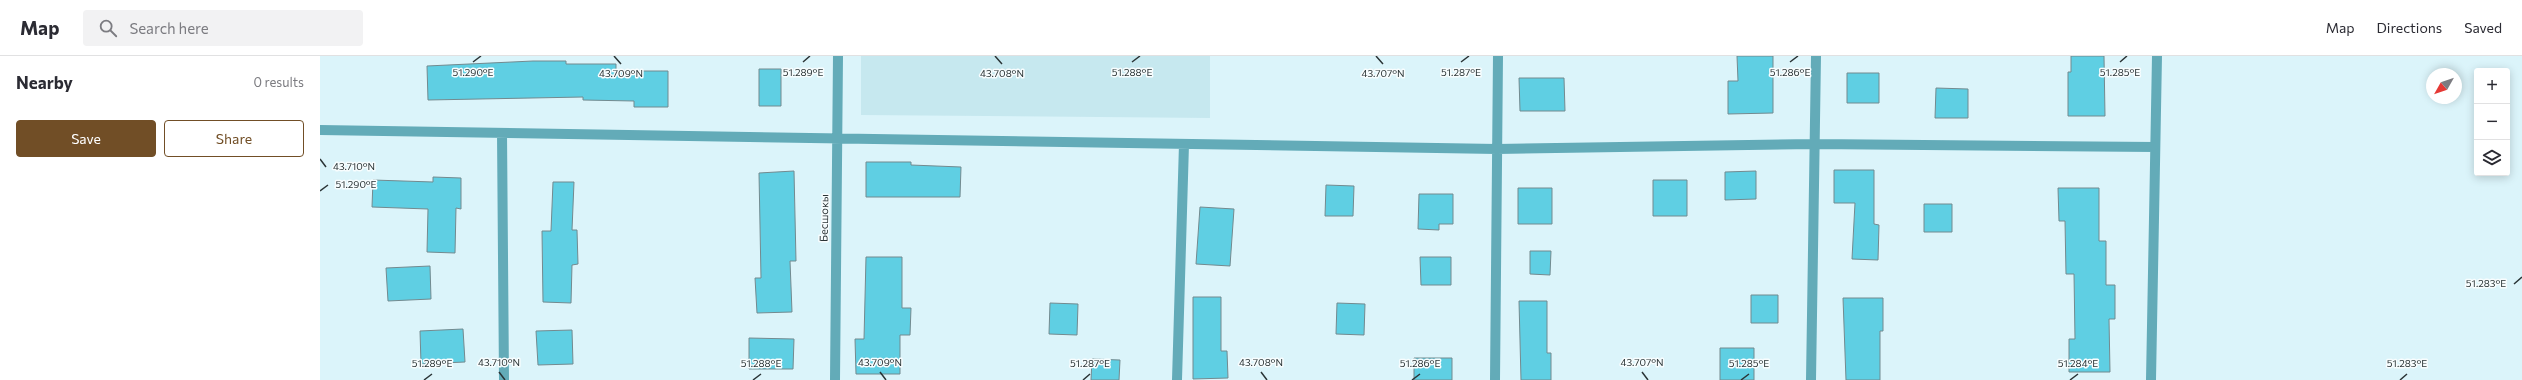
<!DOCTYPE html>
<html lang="en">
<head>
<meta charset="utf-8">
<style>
  :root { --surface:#fff; --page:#f2f2f3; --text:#2b2b33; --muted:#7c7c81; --line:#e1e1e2; --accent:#714e26 }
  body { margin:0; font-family:Commissioner,sans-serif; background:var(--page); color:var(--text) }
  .controls { position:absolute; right:12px; top:12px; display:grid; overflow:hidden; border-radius:4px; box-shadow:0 2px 10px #0003 }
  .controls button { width:36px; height:36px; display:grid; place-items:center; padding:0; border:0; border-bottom:1px solid var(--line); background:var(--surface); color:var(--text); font:20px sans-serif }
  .compass { position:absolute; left:2106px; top:12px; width:36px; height:36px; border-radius:50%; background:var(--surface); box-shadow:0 2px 10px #0003; rotate:230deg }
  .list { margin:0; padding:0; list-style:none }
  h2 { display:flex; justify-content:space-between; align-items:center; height:52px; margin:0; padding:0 16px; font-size:17px }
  h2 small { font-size:13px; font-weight:400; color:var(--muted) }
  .actions { display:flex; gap:8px; padding:12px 16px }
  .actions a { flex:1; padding:9px 0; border:1px solid var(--accent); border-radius:4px; text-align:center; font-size:14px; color:var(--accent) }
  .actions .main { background:var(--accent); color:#fff }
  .icon { flex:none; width:22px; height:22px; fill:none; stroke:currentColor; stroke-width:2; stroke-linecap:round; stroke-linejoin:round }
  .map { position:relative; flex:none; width:2202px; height:324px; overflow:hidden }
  header { display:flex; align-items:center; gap:24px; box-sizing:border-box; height:56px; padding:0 20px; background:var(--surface); border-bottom:1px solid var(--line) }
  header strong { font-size:19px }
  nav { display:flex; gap:22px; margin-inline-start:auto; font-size:14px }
  .search { width:280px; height:36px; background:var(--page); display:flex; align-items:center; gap:10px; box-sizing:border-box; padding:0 14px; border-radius:4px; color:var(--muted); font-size:15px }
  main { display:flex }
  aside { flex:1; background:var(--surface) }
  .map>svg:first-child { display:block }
  .built { fill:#c6e8ef }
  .building { fill:#5fcfe3; stroke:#738a8f }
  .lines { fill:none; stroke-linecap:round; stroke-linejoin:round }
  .minor { stroke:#63abb8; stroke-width:10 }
  .ticks { fill:none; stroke:#2a3436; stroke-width:1.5 }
  .labels { text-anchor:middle; stroke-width:3; stroke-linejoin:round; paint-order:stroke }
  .street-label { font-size:11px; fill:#2a3436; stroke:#f8fdfe }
  .ticks-label { font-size:10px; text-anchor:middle; fill:#2a3436; stroke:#f8fdfe; stroke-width:3; stroke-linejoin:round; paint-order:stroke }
</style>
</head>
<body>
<header>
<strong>Map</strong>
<div class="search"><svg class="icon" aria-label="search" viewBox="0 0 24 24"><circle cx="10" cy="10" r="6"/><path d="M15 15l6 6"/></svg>Search here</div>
<nav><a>Map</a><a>Directions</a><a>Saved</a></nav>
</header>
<main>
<aside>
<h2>Nearby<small>0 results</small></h2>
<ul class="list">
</ul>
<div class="actions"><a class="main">Save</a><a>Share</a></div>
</aside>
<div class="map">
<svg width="2202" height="324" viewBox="0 0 2202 324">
  <rect width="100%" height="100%" fill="#dbf4fa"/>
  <!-- built -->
  <path class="built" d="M541,0H890V62L541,59Z"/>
  <!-- building -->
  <path class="building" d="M1417,0H1453V57L1408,58V25H1418Z
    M1751,0H1784L1785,60H1748V16H1751Z
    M213,5H246V8H296V15H348V51H314V45L263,44V41L108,44L107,10Z
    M439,13H461V50H439Z
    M1527,17H1559V47H1527Z
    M1199,22H1244L1245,55H1200Z
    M1616,32L1648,33V62H1615Z
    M546,106H591V109L641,111L640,141H546Z
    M1514,114H1554V168L1559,169L1558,204L1532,203L1535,147H1514Z
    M474,115L476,205H470L472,256L437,257L435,222H441L439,117Z
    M1436,115V143L1405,144V116Z
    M113,121L141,122V153L136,152L135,197L107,196L108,153L52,151L53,124L113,126Z
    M1333,124H1367V160H1333Z
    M233,126H254L252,174H257L258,208L252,209L251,247L223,246L222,175H231Z
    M1006,129L1034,130L1033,160H1005Z
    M1198,132H1232V168H1198Z
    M1738,132H1779V185H1786V229H1795V263H1789L1790,316H1749V283H1755L1754,218H1746L1745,165H1739Z
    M1099,138H1133V168H1119V174L1098,173Z
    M1604,148H1632V176H1604Z
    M880,151L914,153L910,210L876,208Z
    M1210,195H1231L1230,219L1210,218Z
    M546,201H582V252H591L590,279H580V318H536L535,283H544Z
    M1100,201H1131V229H1101Z
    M110,210L111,243L68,245L66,212Z
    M1431,239H1458V267H1431Z
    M873,241H901V295H907L908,322L873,323Z
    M1523,242H1563V275H1560V324H1526Z
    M1199,245H1227V297H1231V324H1201Z
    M730,247L758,248L757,279L729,278Z
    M1017,247L1045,248L1044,279L1016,278Z
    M143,273L145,306L101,308L100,275Z
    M252,274L253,308L218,309L216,275Z
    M429,282L474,283L473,313H429Z
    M1400,292H1434V324H1400Z
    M1094,302H1132V324H1094Z
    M772,303L800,304L799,324H771Z"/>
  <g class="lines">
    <!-- minor -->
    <path class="minor" d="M0,74L1177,93L1494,88L1835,91
      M182,77L184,324
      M515,324L518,0
      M857,324L864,88
      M1175,324L1178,0
      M1491,324L1496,0
      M1831,324L1837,0"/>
  </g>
  <!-- ticks -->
  <path class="ticks" d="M294,0L301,8M675,0L682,8M1056,0L1063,8M153,6L161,0M483,6L490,0M812,6L820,0M1141,6L1149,0M1470,6L1478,0M1800,6L1807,0M0,103L6,111M0,135L8,129M2194,228L2202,221M179,316L185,324M560,316L566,324M941,316L947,324M1322,316L1328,324M104,324L112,318M433,324L441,318M763,324L770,318M1092,324L1100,318M1421,324L1429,318M1750,324L1758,318M2080,324L2087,318"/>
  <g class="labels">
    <!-- street labels -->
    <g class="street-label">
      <text transform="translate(504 162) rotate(-89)" y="4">Бесшокы</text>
    </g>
  </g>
  <g class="ticks-label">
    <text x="1470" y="20">51.286°E</text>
    <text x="153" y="20">51.290°E</text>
    <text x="483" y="20">51.289°E</text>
    <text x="812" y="20">51.288°E</text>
    <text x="1141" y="20">51.287°E</text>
    <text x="1800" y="20">51.285°E</text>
    <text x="1063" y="21">43.707°N</text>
    <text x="301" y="21">43.709°N</text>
    <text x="682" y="21">43.708°N</text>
    <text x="34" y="114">43.710°N</text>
    <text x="36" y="132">51.290°E</text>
    <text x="2166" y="231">51.283°E</text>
    <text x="179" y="310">43.710°N</text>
    <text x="560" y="310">43.709°N</text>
    <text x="941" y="310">43.708°N</text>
    <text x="1322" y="310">43.707°N</text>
    <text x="112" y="311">51.289°E</text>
    <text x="441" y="311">51.288°E</text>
    <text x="770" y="311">51.287°E</text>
    <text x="1100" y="311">51.286°E</text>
    <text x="1429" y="311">51.285°E</text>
    <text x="1758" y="311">51.284°E</text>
    <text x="2087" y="311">51.283°E</text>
  </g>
</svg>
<div class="controls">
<button>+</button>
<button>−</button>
<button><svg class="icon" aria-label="layers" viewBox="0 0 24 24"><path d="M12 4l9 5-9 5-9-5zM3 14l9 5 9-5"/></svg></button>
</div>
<svg class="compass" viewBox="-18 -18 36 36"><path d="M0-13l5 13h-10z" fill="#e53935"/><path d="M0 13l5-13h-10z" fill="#7c7c81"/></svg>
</div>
</main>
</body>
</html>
